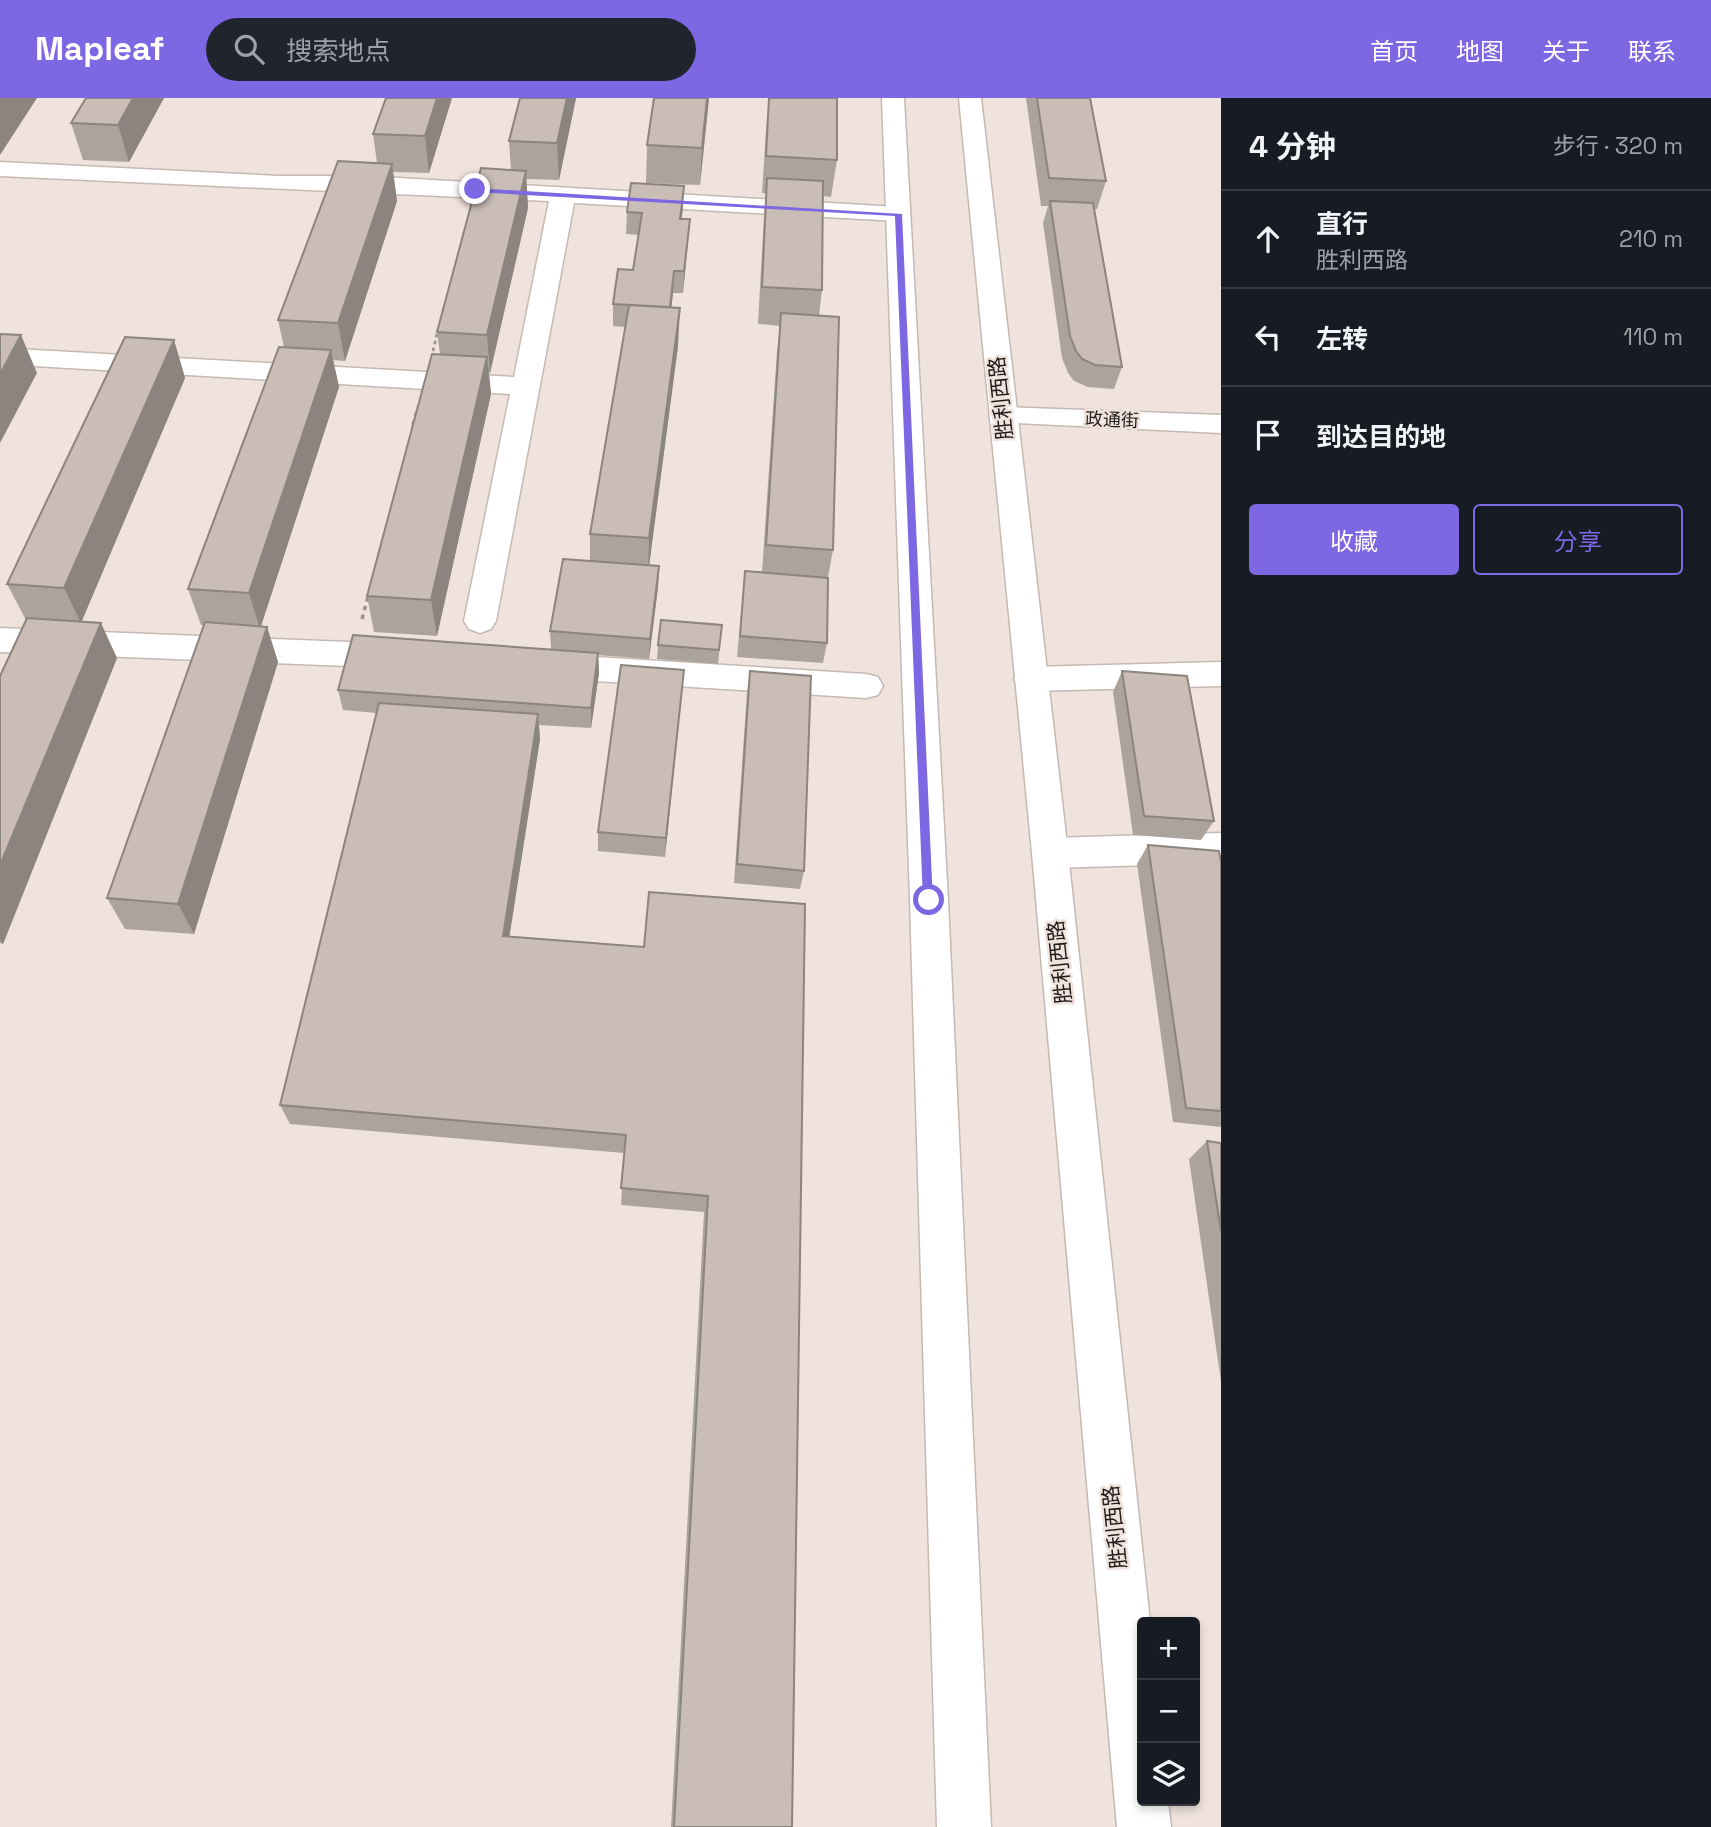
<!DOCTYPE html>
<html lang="zh">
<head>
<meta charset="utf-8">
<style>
  :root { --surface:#171b24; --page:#20242c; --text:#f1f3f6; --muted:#9ea1a6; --line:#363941; --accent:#7e67e2 }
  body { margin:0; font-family:"Space Grotesk","Noto Sans SC",sans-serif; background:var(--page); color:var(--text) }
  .controls { position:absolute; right:21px; bottom:21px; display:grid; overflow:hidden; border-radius:7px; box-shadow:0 4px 10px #0003 }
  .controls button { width:63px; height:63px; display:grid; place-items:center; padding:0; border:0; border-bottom:2px solid var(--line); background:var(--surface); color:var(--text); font:35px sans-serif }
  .stop { position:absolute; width:21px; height:21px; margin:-16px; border:5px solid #7e67e2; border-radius:50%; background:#fff }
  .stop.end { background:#7e67e2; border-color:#fff; box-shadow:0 2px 7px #0008 }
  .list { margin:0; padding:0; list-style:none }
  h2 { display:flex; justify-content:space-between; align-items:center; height:91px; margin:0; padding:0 28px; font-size:30px }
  h2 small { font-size:23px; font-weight:400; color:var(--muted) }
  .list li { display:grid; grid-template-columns:46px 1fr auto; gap:21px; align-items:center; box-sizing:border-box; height:98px; padding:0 28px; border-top:2px solid var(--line) }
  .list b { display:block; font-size:26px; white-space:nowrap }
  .list p { margin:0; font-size:23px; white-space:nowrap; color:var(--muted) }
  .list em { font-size:23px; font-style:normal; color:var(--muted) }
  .actions { display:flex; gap:14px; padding:21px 28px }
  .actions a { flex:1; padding:16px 0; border:2px solid var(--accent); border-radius:7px; text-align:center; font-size:24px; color:var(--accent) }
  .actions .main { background:var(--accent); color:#fff }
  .icon { flex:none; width:38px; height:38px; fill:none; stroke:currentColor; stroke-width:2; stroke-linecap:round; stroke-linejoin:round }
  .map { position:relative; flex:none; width:1221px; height:1729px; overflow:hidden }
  header { display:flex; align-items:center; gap:42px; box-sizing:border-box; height:98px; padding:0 35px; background:var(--accent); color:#fff }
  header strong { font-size:33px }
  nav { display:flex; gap:38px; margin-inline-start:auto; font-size:24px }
  .search { width:490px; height:63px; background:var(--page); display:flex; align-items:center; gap:18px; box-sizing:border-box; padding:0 24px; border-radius:38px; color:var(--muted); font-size:26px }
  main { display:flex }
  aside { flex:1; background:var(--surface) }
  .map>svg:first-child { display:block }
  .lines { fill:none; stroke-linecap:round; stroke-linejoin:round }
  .minor-casing { stroke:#c5b9b2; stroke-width:3 }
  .major-casing { stroke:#c5b9b2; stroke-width:3 }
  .path-far1 { stroke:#9a908c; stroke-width:2.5; stroke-dasharray:3.5 3.5; stroke-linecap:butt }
  .path { stroke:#9a908c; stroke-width:3.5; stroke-dasharray:4.5 4.5; stroke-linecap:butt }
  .minor { fill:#fff; fill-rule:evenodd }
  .major { fill:#fff; fill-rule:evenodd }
  .wall { fill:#ada39d }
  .shaded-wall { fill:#8d847f }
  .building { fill:#c9bdb6; stroke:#8d847f; stroke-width:2 }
  .route { fill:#7e67e2 }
  .labels { text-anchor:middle; stroke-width:5; stroke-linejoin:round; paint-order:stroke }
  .far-street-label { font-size:18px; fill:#1f1b19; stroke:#f0e3dd }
  .street-label { font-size:21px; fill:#1f1b19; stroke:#f0e3dd }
</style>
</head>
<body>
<header>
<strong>Mapleaf</strong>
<div class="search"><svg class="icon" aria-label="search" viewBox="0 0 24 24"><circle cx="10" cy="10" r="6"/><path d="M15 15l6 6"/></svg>搜索地点</div>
<nav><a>首页</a><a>地图</a><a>关于</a><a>联系</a></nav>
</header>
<main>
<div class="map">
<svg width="1221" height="1729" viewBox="0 0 1221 1729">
  <rect width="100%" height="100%" fill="#f0e3dd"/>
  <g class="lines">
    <defs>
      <path id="minor" d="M0,64L279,78H364L898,109L907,111L910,116L907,121L898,123L574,105L496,523L491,531L480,535L469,531L464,523L510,296L0,266V250L514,279L549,103L0,78Z
        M1003,309L1221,317V335L993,324L989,318L993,312Z
        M0,530L399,546L411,549L415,558L411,567L399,570L0,554Z
        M547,556L866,576L878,579L883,588L878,597L866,600L547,580L535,577L530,568L535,559Z
        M1221,564V588L1031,593L1019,590L1014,581L1019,572L1031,569Z
        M1221,735V765L1050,770L1037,765L1032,755L1037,745L1050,740Z"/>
      <path id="major" d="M882,0H904L948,802L991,1729H937L910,802Z
        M959,0H981L1068,755L1150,1524H1142V1703H1168L1171,1729H1117L1032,755Z"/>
    </defs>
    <!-- minor casing -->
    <use href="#minor" class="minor-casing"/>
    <!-- major casing -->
    <use href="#major" class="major-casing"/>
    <!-- path-far1 -->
    <path class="path-far1" d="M433,253L438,231"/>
    <!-- path -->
    <path class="path" d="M413,327L418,309
      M362,521L369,495"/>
    <!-- minor -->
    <use href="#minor" class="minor"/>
    <!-- major -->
    <use href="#major" class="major"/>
  </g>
  <!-- wall -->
  <path class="wall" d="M164,0L129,64L83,62L71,25Z
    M386,0H452L429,75L393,74L397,103L345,263L333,262L339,289L261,528L267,529L278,564L194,836L125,831L107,800L204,527H201L188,491L284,249L278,222L377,65L373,36Z
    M520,0H576L559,82L526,81L528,110L490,275L489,274L491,296L437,538L374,534L367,498L440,256L437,234L511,72L509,43Z
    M654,0H709L700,87L646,85L647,47Z
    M769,0L837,62L831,99L823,98L822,192L819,218L833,452L828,479L827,545L823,565L737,559L745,473L762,474L777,253L780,228L758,226L764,117L766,95H762L766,32Z
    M1026,0H1090L1106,83L1097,111H1094L1122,269L1114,291L1088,289L1074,283L1068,275L1062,260L1043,125L1048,108H1041Z
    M684,88L681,121L688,143L683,195H673L671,210L678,248L649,467L659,468L658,489L649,561L598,557L599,575L591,630L539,627L540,641L509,839L644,849L805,806L792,1729H671L704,1114L621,1107L624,1055L290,1026L280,1007L376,615L343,612L338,592L551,551L550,533L590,463V436L625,229L613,228V206L633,172L639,137L626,136L627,114Z
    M174,242L185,280L81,524L117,560L3,846L0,845V578L26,522L7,486Z
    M722,527L718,566L657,561L658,547Z
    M684,572L665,759L598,753V734Z
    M750,573L804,773L800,791L734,785L747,594Z
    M1122,573L1214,723L1201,742L1133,737L1113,594Z
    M1148,747L1221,764V1029L1173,1024L1137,766Z
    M1207,1043L1221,1045V1284L1189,1061Z"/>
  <!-- shaded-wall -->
  <path class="shaded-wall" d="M0,0H37L0,57Z
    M133,0H164L129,64L118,27Z
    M437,0H452L429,75L425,38Z
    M567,0H576L559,82L557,45Z
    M707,0H709L700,87L702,50Z
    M392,66L397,103L345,263L338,225Z
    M526,73L528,110L490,275L487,237Z
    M684,88L683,110L679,143L680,121Z
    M690,121L688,143L683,195L684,173Z
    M674,173L673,195L669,231L670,209Z
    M680,210L678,248L648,476L649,440Z
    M21,237L37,275L0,345V276Z
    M174,242L185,280L81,525L64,490Z
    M331,252L339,289L260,531L249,495Z
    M487,259L491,296L437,538L431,502Z
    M659,468L658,489L649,561L650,541Z
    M101,525L117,560L3,846L0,842V767Z
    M267,529L278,564L194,836L178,806Z
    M598,555L599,575L591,630V610Z
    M684,572L682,592L665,759L666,740Z
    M538,616L540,641L506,861L503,838Z"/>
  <!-- building -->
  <path class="building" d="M86,0H133L118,27L71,25Z
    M386,0H437L425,38L373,36Z
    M520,0H567L557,45L509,43Z
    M654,0H707L702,50L647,47Z
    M769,0H837V62L766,58Z
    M1037,0H1090L1106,83L1049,80Z
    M338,63L392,66L338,225L278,222Z
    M481,70L526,73L487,237L437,234Z
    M767,80L823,83L822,192L762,189Z
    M631,85L684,88L680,121H690L684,173H674L670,209L613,206L618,171L633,172L642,115L627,114Z
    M1050,103L1093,105L1122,269L1095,267L1082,261L1076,253L1070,238Z
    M629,207L680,210L649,440L590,436Z
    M781,215L839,219L833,452L766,447Z
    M0,236L21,237L0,276Z
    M125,239L174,242L64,490L7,486Z
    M279,249L331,252L249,495L188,491Z
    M432,256L487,259L431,502L367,498Z
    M563,461L659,468L650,541L550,533Z
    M745,473L828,480L827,545L740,538Z
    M27,520L101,525L0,767V578Z
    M661,522L722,527L719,552L658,547Z
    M205,524L267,529L178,806L107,800Z
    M353,537L598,555L591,610L338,592Z
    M621,567L684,572L666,740L598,734Z
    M750,573L811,578L804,773L737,766Z
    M1122,573L1187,578L1214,723L1144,718Z
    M379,605L538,616L503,838L644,849L649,794L805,806L792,1729H674L708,1098L621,1090L626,1037L280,1007Z
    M1148,747L1219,753L1221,764V1013L1186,1010Z
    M1207,1043L1221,1045V1133Z"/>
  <!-- route -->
  <path class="route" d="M473,90L902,116L933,805H925L923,802L895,118L475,94Z"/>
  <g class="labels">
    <!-- far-street labels -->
    <g class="far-street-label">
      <text transform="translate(1112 322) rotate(2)" y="6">政通街</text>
    </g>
    <!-- street labels -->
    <g class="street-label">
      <text transform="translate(1001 300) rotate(-96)" y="7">胜利西路</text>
      <text transform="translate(1060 864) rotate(-96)" y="7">胜利西路</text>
      <text transform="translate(1115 1429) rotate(-96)" y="7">胜利西路</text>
    </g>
  </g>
</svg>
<div class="controls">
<button>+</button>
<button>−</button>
<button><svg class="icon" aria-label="layers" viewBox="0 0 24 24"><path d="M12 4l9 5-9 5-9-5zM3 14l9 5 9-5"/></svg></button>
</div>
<div class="stop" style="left:929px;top:802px"></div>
<div class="stop end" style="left:475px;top:91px"></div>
</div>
<aside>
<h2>4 分钟<small>步行 · 320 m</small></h2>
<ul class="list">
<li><svg class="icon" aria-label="ahead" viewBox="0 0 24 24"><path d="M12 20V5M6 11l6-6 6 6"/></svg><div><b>直行</b><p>胜利西路</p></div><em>210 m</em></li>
<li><svg class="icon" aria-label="left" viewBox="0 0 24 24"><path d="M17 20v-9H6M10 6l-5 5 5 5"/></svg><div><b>左转</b></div><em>110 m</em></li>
<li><svg class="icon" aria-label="arrive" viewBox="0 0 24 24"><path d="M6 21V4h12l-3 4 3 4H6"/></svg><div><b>到达目的地</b></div></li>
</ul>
<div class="actions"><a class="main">收藏</a><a>分享</a></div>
</aside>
</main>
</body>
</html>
